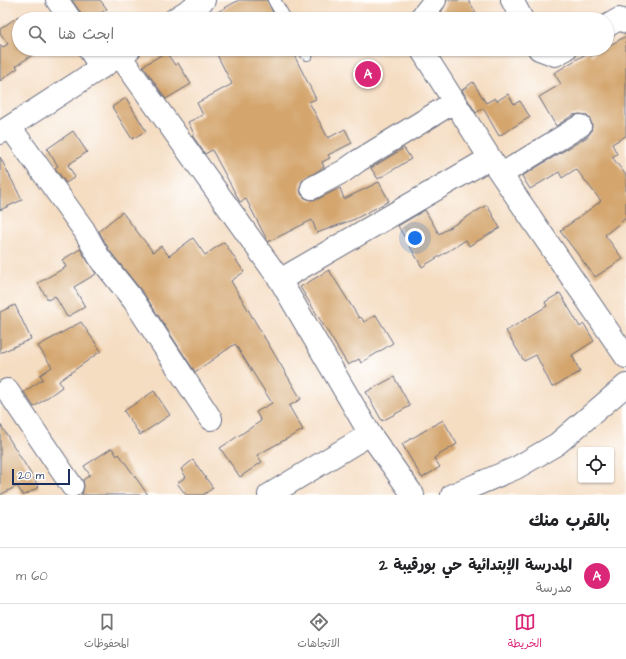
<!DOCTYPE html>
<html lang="ar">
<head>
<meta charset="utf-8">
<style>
  :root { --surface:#fff; --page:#f2f2f2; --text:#202124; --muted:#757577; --line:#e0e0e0; --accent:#db2777 }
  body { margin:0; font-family:"Architects Daughter","Playpen Sans Arabic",sans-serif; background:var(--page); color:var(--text); direction:rtl }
  .controls { position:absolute; right:12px; bottom:12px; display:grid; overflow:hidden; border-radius:4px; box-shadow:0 1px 3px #0004 }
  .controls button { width:36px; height:36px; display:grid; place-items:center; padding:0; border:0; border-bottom:1px solid var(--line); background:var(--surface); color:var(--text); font:20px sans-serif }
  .scale { position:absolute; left:12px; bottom:10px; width:58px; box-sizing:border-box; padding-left:4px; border:2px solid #1b2f5e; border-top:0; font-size:11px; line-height:14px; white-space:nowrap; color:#1b2f5e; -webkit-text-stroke:3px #fff; paint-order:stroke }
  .you { position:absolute; left:415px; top:238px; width:14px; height:14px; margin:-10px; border:3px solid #fff; border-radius:50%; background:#1a73e8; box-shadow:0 0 0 6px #1a73e833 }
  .badge { display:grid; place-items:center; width:26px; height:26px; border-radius:50%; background:var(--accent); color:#fff; font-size:13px; font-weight:700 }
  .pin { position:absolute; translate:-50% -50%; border:2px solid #fff; box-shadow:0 1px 4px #0006 }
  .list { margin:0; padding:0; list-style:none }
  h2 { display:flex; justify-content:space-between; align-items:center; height:52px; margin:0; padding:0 16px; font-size:17px }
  h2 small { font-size:13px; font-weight:400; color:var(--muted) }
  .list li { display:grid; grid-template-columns:26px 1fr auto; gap:12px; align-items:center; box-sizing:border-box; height:56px; padding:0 16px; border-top:1px solid var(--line) }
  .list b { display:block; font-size:15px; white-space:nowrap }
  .list p { margin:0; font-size:13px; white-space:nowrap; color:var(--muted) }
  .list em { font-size:13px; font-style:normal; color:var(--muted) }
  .icon { flex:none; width:22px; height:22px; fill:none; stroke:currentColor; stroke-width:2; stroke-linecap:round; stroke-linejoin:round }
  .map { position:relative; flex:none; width:626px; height:495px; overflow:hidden; direction:ltr }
  .search { position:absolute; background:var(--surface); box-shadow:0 1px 3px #0004; left:12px; right:12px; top:12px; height:44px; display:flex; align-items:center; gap:10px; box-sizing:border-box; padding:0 14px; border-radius:22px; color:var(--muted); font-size:15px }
  .sheet { height:108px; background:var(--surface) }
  nav { display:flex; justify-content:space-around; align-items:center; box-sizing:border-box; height:56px; border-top:1px solid var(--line); background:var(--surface); font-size:11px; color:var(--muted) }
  nav a { display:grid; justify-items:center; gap:2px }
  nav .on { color:var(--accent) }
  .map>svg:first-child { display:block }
  .building { fill:#d4a66e }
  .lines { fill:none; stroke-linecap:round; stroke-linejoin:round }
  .service-casing { stroke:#676c81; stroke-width:14 }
  .minor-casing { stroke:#676c81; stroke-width:24 }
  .service { stroke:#fff; stroke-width:12 }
  .minor { stroke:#fff; stroke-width:22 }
</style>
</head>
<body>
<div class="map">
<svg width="626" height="495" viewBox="0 0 626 495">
  <rect width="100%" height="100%" fill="#fff"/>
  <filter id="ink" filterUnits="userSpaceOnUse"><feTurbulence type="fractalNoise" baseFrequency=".025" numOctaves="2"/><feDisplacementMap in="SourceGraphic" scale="8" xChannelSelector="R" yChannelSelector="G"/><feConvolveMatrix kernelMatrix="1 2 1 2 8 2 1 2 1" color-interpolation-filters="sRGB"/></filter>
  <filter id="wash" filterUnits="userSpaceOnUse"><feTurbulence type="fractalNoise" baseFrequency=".012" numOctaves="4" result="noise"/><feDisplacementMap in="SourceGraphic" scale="16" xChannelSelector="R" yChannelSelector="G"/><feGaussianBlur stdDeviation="0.9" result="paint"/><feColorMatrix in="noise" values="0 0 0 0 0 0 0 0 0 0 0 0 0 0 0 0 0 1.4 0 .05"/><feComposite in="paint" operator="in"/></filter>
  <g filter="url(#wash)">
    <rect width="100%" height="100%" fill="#f5ddc2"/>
    <g id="blocks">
      <!-- building -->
      <path class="building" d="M72,0H100L107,9L92,19H82L80,12Z
        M239,0H267L276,19H205Z
        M447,0H468L476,12L465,19H444L441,13Z
        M19,16V49H41L16,66L18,68L0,81V44L3,47L8,44L0,33V29Z
        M626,36V136L612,144L617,154L612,157L626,175V218L605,235L623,259L595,277L560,231L601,201L576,169L562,178L559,172L530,189L522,176L587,137L591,132L592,125L590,119L586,115L580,114L573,115L556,126L539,97L561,84L554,73L589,52L591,56L603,49H607V47Z
        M214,49H291L316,99L309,102L328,138L345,129L352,143L328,155L330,158L322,162L324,167L302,181L300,188L301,194L305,198L311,200L318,199L340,188L344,199L379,182L389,201L355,219L317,233L312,220L268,242L246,199L240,202L212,150L205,154L192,135L194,134L188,122L203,115L197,103L232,84Z
        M166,52L175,65L178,63L191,84L166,99L143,66Z
        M473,82L486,103L495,98L497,101L508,94L514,104L520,101L530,117L499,136L483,108L476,113L462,90Z
        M126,98L146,131L132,139L112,107Z
        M73,131L87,152L68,165L75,177L66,183L55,168L58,166L47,149Z
        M404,148L411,159L378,179L371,168Z
        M0,157L22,200L0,210Z
        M487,205L500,228L469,246L466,240L422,267L398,226L425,210L439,234Z
        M122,212L153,252L161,246L169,256L193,238L205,255L224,242L244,272L231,281L301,399L289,406L303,430L257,455L262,462L240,477L220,448L261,421L256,412L272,403L235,344L195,372L144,294L109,250L99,231Z
        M80,249L96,274L74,287L85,307L67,317L55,296L48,300L38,283L66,267L62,260Z
        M329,270L359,318L361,317L364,322L376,315L393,343L361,363L359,359L348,365L300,287Z
        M560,293L580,327L584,324L594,341L572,355L580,372L552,387L536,355L524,361L506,331L547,306L545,302Z
        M15,305L31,339L0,353V312Z
        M81,322L101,351L59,381L62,387L34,407L24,392L43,379L40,375L52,367L38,346Z
        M394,377L410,406L382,421L366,392Z
        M154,391L170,415L140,435L124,411Z
        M443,420L457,444L434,458L440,467L422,478L402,444Z
        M0,424L39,487L25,495H23L17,486L0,495Z
        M112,448L117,456L119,454L148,495H82L84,486L83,480L90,475L84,466Z
        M193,460L213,488L203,495H186L177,483L186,477L181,469Z"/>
    </g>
  </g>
  <g filter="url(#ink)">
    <use href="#blocks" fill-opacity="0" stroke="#676c81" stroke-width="1"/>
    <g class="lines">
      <defs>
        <path id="service" d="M274,0L285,19
          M304,49L307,54"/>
        <path id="minor" d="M57,0L70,19
          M512,0L522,19
          M175,19L204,0
          M420,19L435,0
          M607,26L619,19L626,22
          M89,49L101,68
          M421,49L490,158L626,357
          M539,49L555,55L566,49
          M120,56L280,280L370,434L413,495
          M10,127L84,230L99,257L134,301L211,419
          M0,133L130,49
          M502,174L580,126
          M312,188L344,171L358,161L454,102
          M280,280L490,158
          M7,390L72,486
          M269,495L370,434
          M452,495L516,468L557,444L626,385"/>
      </defs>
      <!-- service casing -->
      <use href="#service" class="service-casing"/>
      <!-- minor casing -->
      <use href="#minor" class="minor-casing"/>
      <!-- service -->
      <use href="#service" class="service"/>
      <!-- minor -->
      <use href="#minor" class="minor"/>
    </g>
  </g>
</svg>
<div class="controls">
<button><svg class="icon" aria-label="locate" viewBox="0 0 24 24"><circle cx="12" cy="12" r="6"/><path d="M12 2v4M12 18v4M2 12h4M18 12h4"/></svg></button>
</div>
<div class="scale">20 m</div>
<div class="you"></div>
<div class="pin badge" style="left:368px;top:74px">A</div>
<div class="search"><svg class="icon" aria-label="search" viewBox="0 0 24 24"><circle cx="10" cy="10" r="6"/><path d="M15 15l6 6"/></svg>ابحث هنا</div>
</div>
<section class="sheet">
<h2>بالقرب منك<small></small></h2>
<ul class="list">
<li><span class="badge">A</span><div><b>المدرسة الإبتدائية حي بورقيبة 2</b><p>مدرسة</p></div><em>60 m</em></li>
</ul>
</section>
<nav>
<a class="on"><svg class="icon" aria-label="map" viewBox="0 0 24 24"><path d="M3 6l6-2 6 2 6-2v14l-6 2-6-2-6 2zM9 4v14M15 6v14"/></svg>الخريطة</a>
<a><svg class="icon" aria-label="directions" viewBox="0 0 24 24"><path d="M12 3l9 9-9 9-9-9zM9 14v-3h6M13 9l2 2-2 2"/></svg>الاتجاهات</a>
<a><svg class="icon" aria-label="saved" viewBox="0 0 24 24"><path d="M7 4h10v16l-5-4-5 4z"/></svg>المحفوظات</a>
</nav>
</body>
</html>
